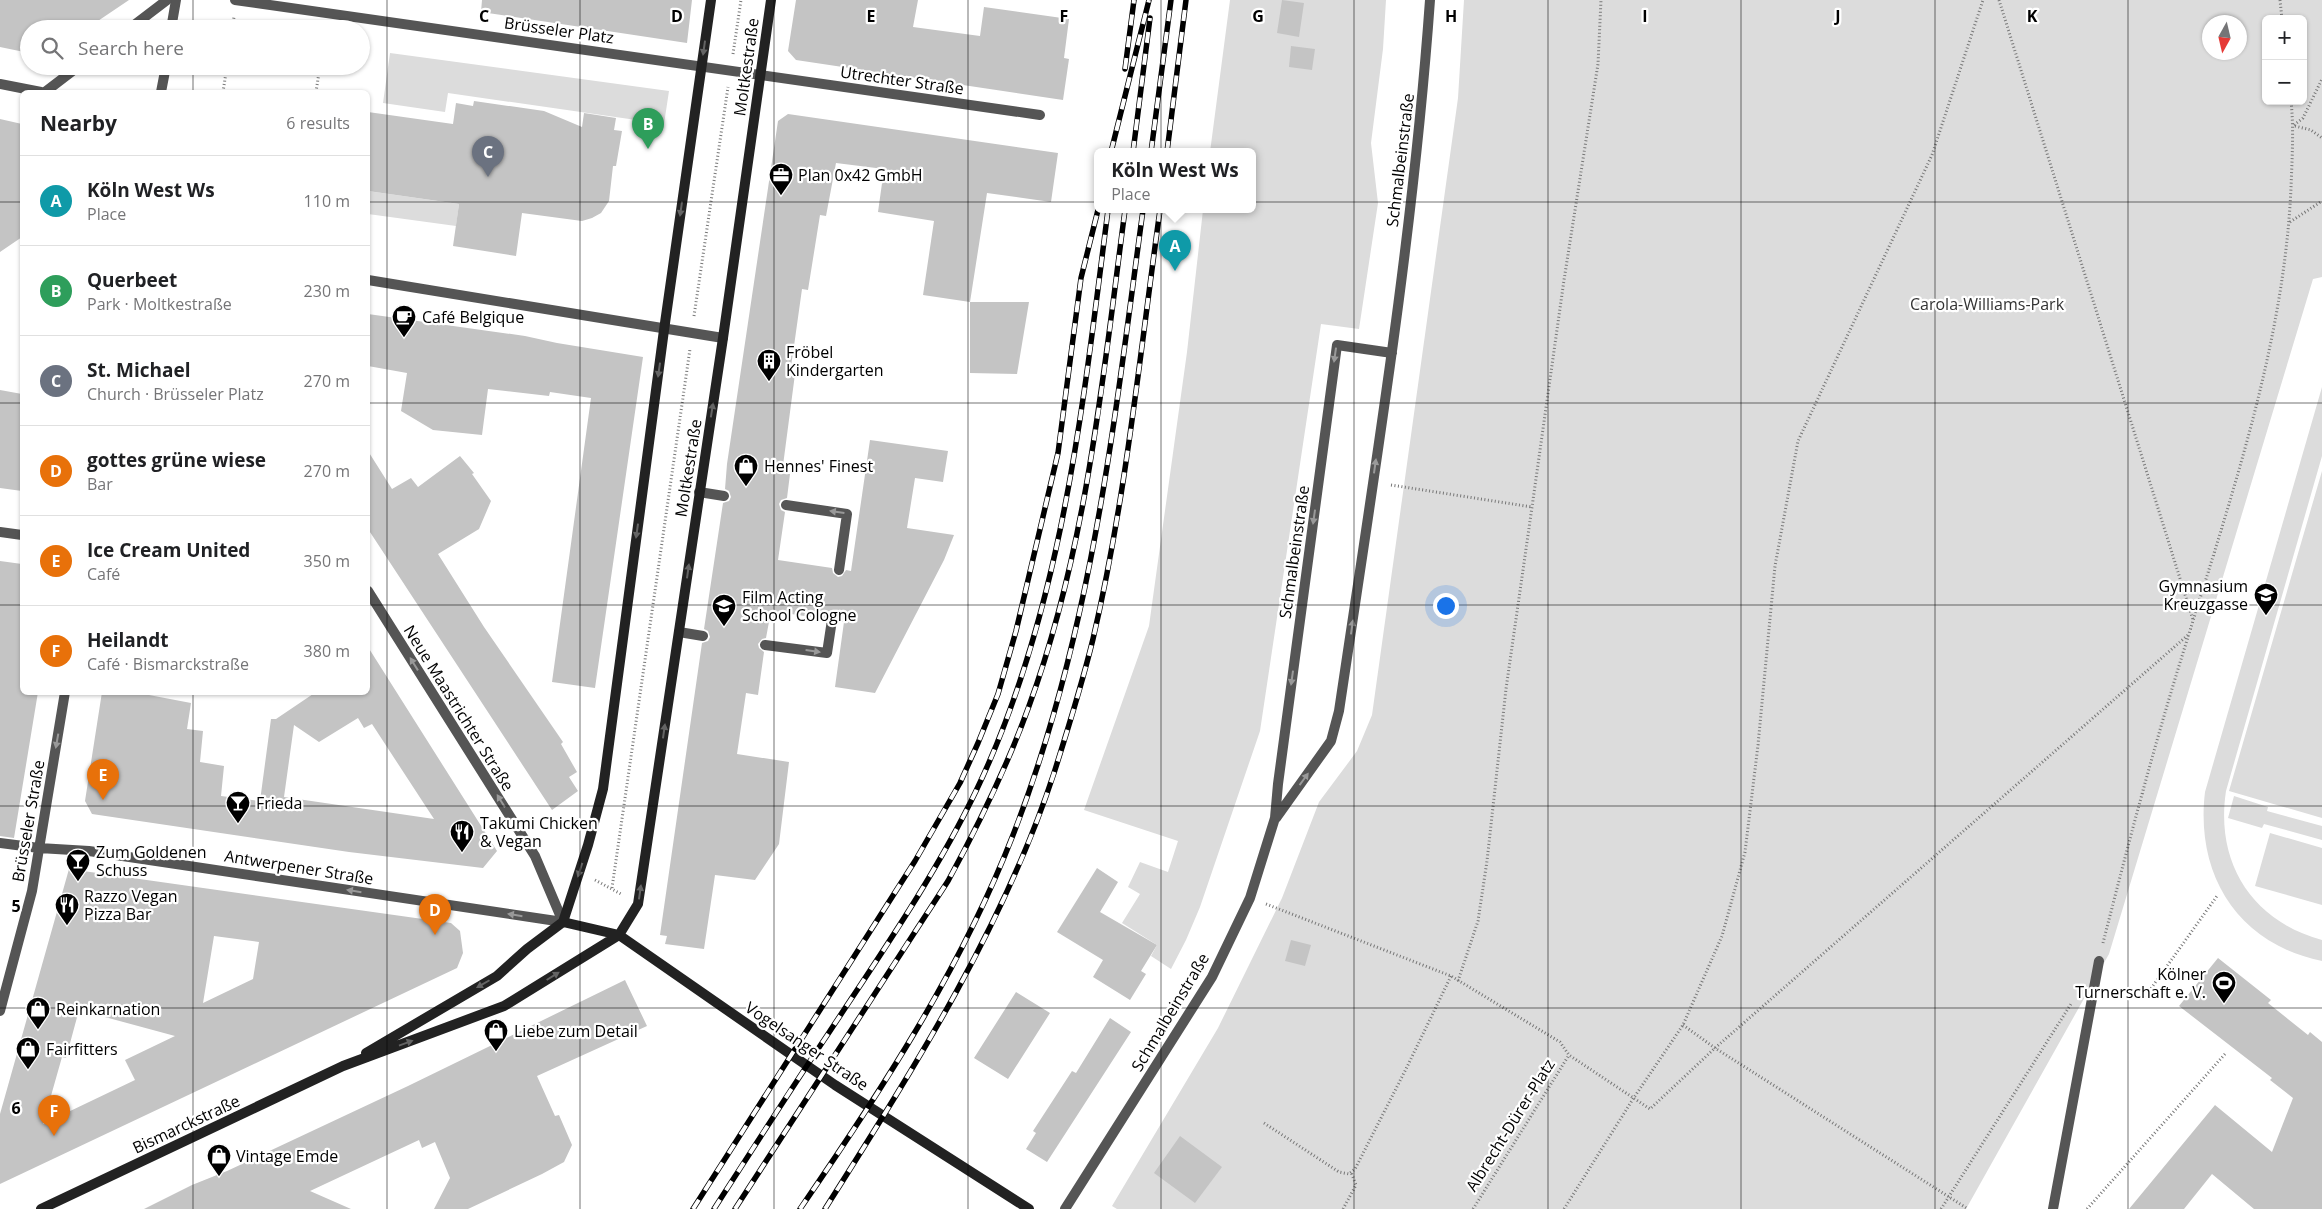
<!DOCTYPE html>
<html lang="en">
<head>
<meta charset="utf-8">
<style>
  :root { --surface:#fff; --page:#f2f2f2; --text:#202124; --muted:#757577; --line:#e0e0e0; --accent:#db2777 }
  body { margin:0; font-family:"Open Sans",sans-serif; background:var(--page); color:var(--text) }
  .controls { position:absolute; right:15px; top:15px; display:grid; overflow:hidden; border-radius:8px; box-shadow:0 1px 4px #0004 }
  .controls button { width:45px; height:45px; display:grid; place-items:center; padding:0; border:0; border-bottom:1px solid var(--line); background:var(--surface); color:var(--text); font:25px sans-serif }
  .compass { position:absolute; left:2202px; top:15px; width:45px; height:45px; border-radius:50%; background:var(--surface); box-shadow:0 1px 4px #0004; rotate:188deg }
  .you { position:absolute; left:1445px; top:605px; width:18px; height:18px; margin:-12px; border:4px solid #fff; border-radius:50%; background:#1a73e8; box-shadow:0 0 0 8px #1a73e833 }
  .badge { display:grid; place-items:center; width:32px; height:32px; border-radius:50%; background:var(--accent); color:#fff; font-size:16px; font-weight:700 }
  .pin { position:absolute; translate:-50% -41px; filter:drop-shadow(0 1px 2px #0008) }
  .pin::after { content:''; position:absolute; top:26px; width:18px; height:15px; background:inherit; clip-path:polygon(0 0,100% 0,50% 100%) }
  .popup { position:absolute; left:1094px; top:148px; width:162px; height:65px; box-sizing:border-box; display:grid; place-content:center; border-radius:8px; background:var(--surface); filter:drop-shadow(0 1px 4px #0005); font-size:16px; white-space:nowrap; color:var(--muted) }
  .popup b { font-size:19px; color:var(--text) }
  .popup::after { content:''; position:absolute; left:50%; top:100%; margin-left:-10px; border:10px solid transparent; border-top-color:var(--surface) }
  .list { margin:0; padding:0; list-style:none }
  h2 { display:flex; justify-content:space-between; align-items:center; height:65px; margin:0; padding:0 20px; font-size:21px }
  h2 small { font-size:16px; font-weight:400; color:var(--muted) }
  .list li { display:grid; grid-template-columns:32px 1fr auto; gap:15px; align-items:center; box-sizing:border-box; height:90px; padding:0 20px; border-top:1px solid var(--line) }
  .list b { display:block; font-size:19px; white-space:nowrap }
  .list p { margin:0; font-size:16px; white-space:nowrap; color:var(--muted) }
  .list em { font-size:16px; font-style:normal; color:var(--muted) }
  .icon { flex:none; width:28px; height:28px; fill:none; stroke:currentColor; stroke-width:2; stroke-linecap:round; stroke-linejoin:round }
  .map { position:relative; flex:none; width:2322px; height:1209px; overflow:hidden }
  .search { position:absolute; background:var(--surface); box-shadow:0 1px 4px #0004; left:20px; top:20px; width:350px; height:55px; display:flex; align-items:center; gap:12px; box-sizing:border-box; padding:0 18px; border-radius:28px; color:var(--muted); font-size:19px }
  .panel { position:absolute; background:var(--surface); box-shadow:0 1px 4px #0004; left:20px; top:90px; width:350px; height:605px; border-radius:8px }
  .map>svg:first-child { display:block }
  .green { fill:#dcdcdc; fill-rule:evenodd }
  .building { fill:#c4c4c4; fill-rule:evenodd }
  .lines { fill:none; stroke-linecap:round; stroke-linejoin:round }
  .path { stroke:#777; stroke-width:3; stroke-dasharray:1 2.5; stroke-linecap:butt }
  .lane { stroke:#555; stroke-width:10 }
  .street { stroke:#555; stroke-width:10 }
  .secondary { stroke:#222; stroke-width:10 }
  .rail-casing { stroke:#000; stroke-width:5.5 }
  .rail { stroke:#fff; stroke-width:4; stroke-dasharray:11; stroke-linecap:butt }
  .oneway { fill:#646464 }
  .oneway2 { fill:#999 }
  .grid { fill:none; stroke:#000; stroke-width:1; stroke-opacity:0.55 }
  .labels { text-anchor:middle; stroke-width:4.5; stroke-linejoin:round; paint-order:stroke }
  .street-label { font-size:16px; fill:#000; stroke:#fff }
  .poi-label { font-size:16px; fill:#000; stroke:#fff; text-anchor:start }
  .park-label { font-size:16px; fill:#333; stroke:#fff }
  .grid-label { font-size:16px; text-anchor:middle; font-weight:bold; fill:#000; stroke:#fff; stroke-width:4.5; stroke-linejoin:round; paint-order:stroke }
</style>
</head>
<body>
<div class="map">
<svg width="2322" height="1209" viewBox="0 0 2322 1209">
  <rect width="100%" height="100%" fill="#fff"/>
  <!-- green -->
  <path class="green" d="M1230,0H1386L1383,49L1371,143L1378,203L1359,329L1321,324L1260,731L1200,907L1186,940L1171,969L1151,956L1157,945L1122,923L1140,894L1128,887L1140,862L1168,872L1178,841L1084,810L1149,626L1187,352L1203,210H1252V152H1210Z
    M1464,0H2322V277L2313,279L2109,954L1966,1209H1117L1112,1206L1218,1028L1282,898L1319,802L1357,751L1372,715L1458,98ZM2266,19H2303V101H2266ZM2210,22H2240V52H2210Z
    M390,53L669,91L664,124L448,93L445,112L383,103Z
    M368,191L459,204L456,226L368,214Z
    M2322,387V456L2226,791C2215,863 2252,921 2322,940V961C2238,944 2195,875 2205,792Z
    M2322,471V818L2229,791Z
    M2234,796L2268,807L2267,811L2322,826V840L2264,824L2262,828L2228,818Z
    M2270,833L2322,848V905L2255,886Z"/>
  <!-- building -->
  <path class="building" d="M0,0H129L86,29H29V53L0,47Z
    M482,0H692L687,43L481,12Z
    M796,0H918L913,27L980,36L984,7L1069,19L1064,58L1069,59L1063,100L796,60L788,51Z
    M1282,0L1304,3L1299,37L1277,33Z
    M1291,46L1315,49L1312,70L1289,67Z
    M474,101L544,111L582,127L584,113L616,118L614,130L622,131L616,166H613L609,201L601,213L592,218L582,221L522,213L516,256L453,246L459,204L368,191V112L453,124L456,103L473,106Z
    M788,114L1058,153L1051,202L987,193L970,302L923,295L934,221L878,212L884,169L836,163L826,216L820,215L808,290L802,289L794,346L790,373L795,374L782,473L790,474L787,498L781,500L779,504L781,510L785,512L778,560L832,568L833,573L838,577L842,576L846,570L851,571L870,440L948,451L943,482L915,478L907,528L954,535L944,560L875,693L835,687L844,622L839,621L836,614H829L825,619L771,611L766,638L762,639L758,644L759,648L764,652L758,695L746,693L737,754L789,762L779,844L755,880L715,875L704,949L665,944L667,936L660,935L702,643L708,641L710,637L708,631L704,629L723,503L729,501L731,497L729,491L725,489L727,464L778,121Z
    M0,119L22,124V237L0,252Z
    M970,302H1029L1017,374L970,373Z
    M368,314L525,336L557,343L643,357L595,688L552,682L591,398L550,392L549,396L488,389L482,435L433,430L401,411L407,373L368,366Z
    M0,390L22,394V491L0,488Z
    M368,451L392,489L411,478L418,487L460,456L474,473L472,474L491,501L479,529L438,554L484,627L563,742L561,744L577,772L569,777L578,791L552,810L368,529Z
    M0,561L22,564V692H38L14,838L0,836Z
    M368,647L497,851L483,868L349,852L92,814L85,801L102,692H150L149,695L191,703L187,729L203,731L200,762L224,766L221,796L260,801L271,719H276L316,692H368ZM358,718L364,728L372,724L434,819L284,797L294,725L319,742Z
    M1097,868L1118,882L1100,912L1157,945L1141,971L1146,974L1130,1000L1093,977L1103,960L1057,932Z
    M69,869L451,923L460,931L463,953L457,968L0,1184V1114ZM214,936L259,942L253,979L203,1003ZM79,1010L175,1036L125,1060L135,1080L43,1124L62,1057L66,1058Z
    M1291,940L1311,945L1305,966L1285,961Z
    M2218,958L2271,1000L2268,1003L2308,1035L2310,1032L2322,1042V1209H2254L2212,1174L2184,1209H2129L2215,1105L2272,1152L2293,1098L2270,1080L2272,1078L2179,1006Z
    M625,980L647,1026L537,1076L555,1116L559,1115L572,1145L564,1162L542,1174L468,1209H434L450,1178L435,1142L422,1148L419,1140L310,1191L351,1209H144L192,1185L227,1171L408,1086Z
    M1016,992L1050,1013L1008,1079L974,1058Z
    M1110,1018L1131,1032L1047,1162L1026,1149L1036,1133L1033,1131L1072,1071L1076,1073Z
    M1180,1136L1222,1167L1195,1203L1154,1173Z"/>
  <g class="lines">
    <!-- path -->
    <path class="path" d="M1999,0L2193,620
      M2280,0L2282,19
      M232,29L234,17
      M733,54L741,0
      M223,92L227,66
      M316,92L320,66
      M2294,125L2303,118L2322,79
      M2295,126L2311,130L2322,138
      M2290,222L2322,201
      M694,316L728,87
      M1391,485L1532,507
      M595,880L621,894
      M612,888L690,349
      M1266,904L1451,976L1560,1042L1569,1055L1650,1109L1715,1048L2188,635
      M2103,943C2129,841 2156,738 2188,637C2233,491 2284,342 2291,188C2292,159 2294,130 2291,101
      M1458,981L1478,921L1487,861L1506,689L1532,507L1564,280L1598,64L1601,0
      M2145,997L2217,896
      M1683,1025L1715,1048L1968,1209
      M1264,1123L1339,1172L1349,1174L1355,1169L1406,1069L1451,976
      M1343,1209L1356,1185L1351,1172
      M1473,1209L1569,1055
      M1564,1209L1633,1099L1683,1025L1722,936L1745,852L1758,745L1775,566L1798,441L1932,155L1983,0
      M1941,1209L2071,1004
      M2087,1209L2225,1054"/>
    <!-- lane -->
    <path class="lane" d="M171,29L176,0
      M161,92L166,66
      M699,492L724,496
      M786,505L847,514L839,570
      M679,632L703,636
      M765,645L827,653L832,620
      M2053,1209L2099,961"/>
    <!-- street -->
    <path class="street" d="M235,0L1040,115
      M129,29L167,0
      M0,84L41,92
      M45,92L79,66
      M368,280L723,338
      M0,532L22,535
      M1276,818L1331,741L1339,711C1374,475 1413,239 1430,0
      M0,843L39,848L89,851L563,922L535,856L368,591
      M0,1011L32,891L65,692
      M1065,1209L1212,977L1250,898L1275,818L1278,784L1337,345L1392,353"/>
    <!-- secondary -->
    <path class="secondary" d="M563,922L588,845L603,789L664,330L711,0
      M563,922L619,935L835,1085L1029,1209
      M366,1053L497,976L527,949L563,922
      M41,1209L343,1066L504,1006L619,935L638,904L723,338L771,0"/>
    <defs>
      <path id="rail" d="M1125,69L1134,0
        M1111,152L1149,0
        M1133,152L1150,18
        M1151,152L1171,0
        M1167,152L1186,0
        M693,1209L915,861L960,783L978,743L998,694L1016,631L1058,453L1081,278L1098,210
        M714,1209C752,1150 789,1092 828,1034C880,955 935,876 976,791C1062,611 1083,405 1108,210
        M735,1209L948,881C979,824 1007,767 1029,706C1087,548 1103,376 1125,210
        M800,1209C881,1091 961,969 1013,835C1092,633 1114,423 1143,210
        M825,1209C912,1071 1003,929 1054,773C1068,729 1082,684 1093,639C1126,498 1140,353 1160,210"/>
    </defs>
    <!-- rail casing -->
    <use href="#rail" class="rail-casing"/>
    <!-- rail -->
    <use href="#rail" class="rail"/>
  </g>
  <!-- one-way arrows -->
  <defs><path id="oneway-solid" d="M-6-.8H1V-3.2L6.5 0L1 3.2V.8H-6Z" transform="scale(1.25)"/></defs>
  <g class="oneway">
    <use href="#oneway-solid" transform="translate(704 48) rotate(98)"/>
    <use href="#oneway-solid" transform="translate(681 209) rotate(98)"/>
    <use href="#oneway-solid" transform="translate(659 370) rotate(98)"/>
    <use href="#oneway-solid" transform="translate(712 410) rotate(-81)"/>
    <use href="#oneway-solid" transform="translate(637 531) rotate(98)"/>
    <use href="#oneway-solid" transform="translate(688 571) rotate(-82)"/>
    <use href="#oneway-solid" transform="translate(664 731) rotate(-82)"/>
    <use href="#oneway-solid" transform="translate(580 870) rotate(108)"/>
    <use href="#oneway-solid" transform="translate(640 892) rotate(-82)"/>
    <use href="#oneway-solid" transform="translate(553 976) rotate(-32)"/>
    <use href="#oneway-solid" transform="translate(483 984) rotate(150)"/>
    <use href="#oneway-solid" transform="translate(406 1043) rotate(-20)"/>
  </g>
  <g class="oneway2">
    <use href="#oneway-solid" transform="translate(1335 355) rotate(98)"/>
    <use href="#oneway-solid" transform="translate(1375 466) rotate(-82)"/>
    <use href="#oneway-solid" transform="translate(837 512) rotate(-172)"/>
    <use href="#oneway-solid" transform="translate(1314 517) rotate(98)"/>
    <use href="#oneway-solid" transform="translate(1352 627) rotate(-82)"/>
    <use href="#oneway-solid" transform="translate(813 651) rotate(8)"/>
    <use href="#oneway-solid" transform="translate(414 664) rotate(-122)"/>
    <use href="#oneway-solid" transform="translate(1292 678) rotate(98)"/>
    <use href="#oneway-solid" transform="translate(57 741) rotate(100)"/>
    <use href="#oneway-solid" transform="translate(1304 779) rotate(-54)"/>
    <use href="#oneway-solid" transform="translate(501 801) rotate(-122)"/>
    <use href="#oneway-solid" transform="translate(354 891) rotate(-171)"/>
    <use href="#oneway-solid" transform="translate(515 915) rotate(-171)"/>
  </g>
  <!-- grid -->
  <path class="grid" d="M193,0V29M387,0V1209M580,0V1209M774,0V1209M968,0V1209M1161,0V1209M1354,0V1209M1548,0V1209M1741,0V1209M1935,0V1209M2128,0V1209M193,66V92M0,202H22M368,202H2322M0,403H22M368,403H2322M0,605H22M368,605H2322M193,692V1209M0,806H2322M0,1008H2322"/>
  <!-- icons -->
  <defs>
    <symbol id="office-pin" viewBox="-11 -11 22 30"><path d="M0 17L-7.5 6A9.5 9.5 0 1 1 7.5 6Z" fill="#000" stroke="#fff"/><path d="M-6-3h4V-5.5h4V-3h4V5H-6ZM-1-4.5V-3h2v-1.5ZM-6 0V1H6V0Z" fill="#fff"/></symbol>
    <symbol id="cafe-pin" viewBox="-11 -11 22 30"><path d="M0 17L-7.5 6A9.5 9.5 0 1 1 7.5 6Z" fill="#000" stroke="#fff"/><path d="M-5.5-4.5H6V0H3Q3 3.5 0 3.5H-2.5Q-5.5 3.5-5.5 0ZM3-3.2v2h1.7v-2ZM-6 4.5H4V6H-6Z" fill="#fff"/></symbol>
    <symbol id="building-pin" viewBox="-11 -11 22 30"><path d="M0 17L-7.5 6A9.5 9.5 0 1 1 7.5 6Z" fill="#000" stroke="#fff"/><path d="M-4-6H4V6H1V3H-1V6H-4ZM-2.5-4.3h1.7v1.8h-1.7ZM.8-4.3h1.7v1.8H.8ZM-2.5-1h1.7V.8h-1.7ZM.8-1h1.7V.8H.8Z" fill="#fff"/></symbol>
    <symbol id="shop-pin" viewBox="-11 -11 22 30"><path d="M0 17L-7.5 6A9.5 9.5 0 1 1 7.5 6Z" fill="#000" stroke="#fff"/><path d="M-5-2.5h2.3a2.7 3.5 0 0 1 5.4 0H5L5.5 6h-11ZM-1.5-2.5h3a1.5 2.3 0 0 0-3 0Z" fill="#fff"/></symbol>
    <symbol id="school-pin" viewBox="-11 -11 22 30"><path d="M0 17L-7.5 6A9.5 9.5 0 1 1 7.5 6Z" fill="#000" stroke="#fff"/><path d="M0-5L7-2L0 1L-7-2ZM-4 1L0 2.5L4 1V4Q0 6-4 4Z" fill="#fff"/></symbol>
    <symbol id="university-pin" viewBox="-11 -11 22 30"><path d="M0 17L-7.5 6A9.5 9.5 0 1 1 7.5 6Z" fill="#000" stroke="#fff"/><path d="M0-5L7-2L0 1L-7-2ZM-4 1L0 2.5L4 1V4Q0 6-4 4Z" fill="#fff"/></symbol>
    <symbol id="bar-pin" viewBox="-11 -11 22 30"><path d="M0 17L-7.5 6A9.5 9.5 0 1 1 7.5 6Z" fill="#000" stroke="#fff"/><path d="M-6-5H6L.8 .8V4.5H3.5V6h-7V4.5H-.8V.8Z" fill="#fff"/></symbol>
    <symbol id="restaurant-pin" viewBox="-11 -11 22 30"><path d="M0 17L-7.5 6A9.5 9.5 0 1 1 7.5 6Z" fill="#000" stroke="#fff"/><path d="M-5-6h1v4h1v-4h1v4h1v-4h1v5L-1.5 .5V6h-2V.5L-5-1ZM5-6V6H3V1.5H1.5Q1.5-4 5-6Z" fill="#fff"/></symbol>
    <symbol id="stadium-pin" viewBox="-11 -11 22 30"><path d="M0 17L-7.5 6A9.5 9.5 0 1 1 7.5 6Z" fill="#000" stroke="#fff"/><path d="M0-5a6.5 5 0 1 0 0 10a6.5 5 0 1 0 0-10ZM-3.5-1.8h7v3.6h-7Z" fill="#fff"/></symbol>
  </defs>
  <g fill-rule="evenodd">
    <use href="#office-pin" x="767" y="161" width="28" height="38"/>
    <use href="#cafe-pin" x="390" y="303" width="28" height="38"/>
    <use href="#building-pin" x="755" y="347" width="28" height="38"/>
    <use href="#shop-pin" x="732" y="452" width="28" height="38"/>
    <use href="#school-pin" x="2252" y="581" width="28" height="38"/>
    <use href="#university-pin" x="710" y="592" width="28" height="38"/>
    <use href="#bar-pin" x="224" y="789" width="28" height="38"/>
    <use href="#restaurant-pin" x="448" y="818" width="28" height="38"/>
    <use href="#bar-pin" x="64" y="847" width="28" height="38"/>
    <use href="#restaurant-pin" x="53" y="891" width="28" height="38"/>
    <use href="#stadium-pin" x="2210" y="969" width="28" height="38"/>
    <use href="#shop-pin" x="24" y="995" width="28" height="38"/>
    <use href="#shop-pin" x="482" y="1017" width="28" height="38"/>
    <use href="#shop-pin" x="14" y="1035" width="28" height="38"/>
    <use href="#shop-pin" x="205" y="1142" width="28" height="38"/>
  </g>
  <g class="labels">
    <!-- street labels -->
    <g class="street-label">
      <text transform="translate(559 30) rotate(8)" y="6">Brüsseler Platz</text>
      <text transform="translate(746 67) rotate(-82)" y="6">Moltkestraße</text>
      <text transform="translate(902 80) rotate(8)" y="6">Utrechter Straße</text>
      <text transform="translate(1400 160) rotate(-83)" y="6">Schmalbeinstraße</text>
      <text transform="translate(688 468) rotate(-81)" y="6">Moltkestraße</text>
      <text transform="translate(1294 552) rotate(-82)" y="6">Schmalbeinstraße</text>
      <text transform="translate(459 708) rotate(58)" y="6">Neue Maastrichter Straße</text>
      <text transform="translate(28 821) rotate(-80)" y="6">Brüsseler Straße</text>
      <text transform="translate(299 867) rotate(9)" y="6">Antwerpener Straße</text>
      <text transform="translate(1170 1012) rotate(-59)" y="6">Schmalbeinstraße</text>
      <text transform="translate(807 1046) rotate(34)" y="6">Vogelsanger Straße</text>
      <text transform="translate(186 1124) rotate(-25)" y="6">Bismarckstraße</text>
      <text transform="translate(1510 1125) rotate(-58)" y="6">Albrecht-Dürer-Platz</text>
    </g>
    <!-- poi labels -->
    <g class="poi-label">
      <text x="798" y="181">Plan 0x42 GmbH</text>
      <text x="422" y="323">Café Belgique</text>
      <text x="786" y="358">Fröbel<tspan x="786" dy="18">Kindergarten</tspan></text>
      <text x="764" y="472">Hennes' Finest</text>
      <text x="2248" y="592" text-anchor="end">Gymnasium<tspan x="2248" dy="18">Kreuzgasse</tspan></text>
      <text x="742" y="603">Film Acting<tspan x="742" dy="18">School Cologne</tspan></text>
      <text x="256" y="809">Frieda</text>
      <text x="480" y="829">Takumi Chicken<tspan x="480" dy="18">&amp; Vegan</tspan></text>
      <text x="96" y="858">Zum Goldenen<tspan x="96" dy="18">Schuss</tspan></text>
      <text x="84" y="902">Razzo Vegan<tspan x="84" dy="18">Pizza Bar</tspan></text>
      <text x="2206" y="980" text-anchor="end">Kölner<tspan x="2206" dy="18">Turnerschaft e. V.</tspan></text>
      <text x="56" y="1015">Reinkarnation</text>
      <text x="514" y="1037">Liebe zum Detail</text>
      <text x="46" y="1055">Fairfitters</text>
      <text x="236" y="1162">Vintage Emde</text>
    </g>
    <!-- park labels -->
    <g class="park-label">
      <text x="1987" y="310">Carola-Williams-Park</text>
    </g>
  </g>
  <g class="grid-label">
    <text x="484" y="22">C</text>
    <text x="677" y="22">D</text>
    <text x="871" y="22">E</text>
    <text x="1064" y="22">F</text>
    <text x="1258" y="22">G</text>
    <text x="1451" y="22">H</text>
    <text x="1645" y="22">I</text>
    <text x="1838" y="22">J</text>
    <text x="2032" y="22">K</text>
    <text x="16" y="912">5</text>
    <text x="16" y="1114">6</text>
  </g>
</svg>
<div class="controls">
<button>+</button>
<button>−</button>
</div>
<svg class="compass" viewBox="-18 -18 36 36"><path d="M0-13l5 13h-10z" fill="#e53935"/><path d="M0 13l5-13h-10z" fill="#757577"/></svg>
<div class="you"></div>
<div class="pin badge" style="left:1175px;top:271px;background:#0f9aa8">A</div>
<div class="popup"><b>Köln West Ws</b>Place</div>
<div class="pin badge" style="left:648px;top:149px;background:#2e9e5b">B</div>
<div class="pin badge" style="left:488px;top:177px;background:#6b7280">C</div>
<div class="pin badge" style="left:435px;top:935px;background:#e8710a">D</div>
<div class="pin badge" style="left:103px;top:800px;background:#e8710a">E</div>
<div class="pin badge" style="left:54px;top:1136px;background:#e8710a">F</div>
<div class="search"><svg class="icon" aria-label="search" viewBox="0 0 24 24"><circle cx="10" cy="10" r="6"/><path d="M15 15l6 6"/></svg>Search here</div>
<section class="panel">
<h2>Nearby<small>6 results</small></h2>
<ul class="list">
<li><span class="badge" style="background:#0f9aa8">A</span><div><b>Köln West Ws</b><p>Place</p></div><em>110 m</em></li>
<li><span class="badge" style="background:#2e9e5b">B</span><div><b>Querbeet</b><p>Park · Moltkestraße</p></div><em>230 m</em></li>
<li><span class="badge" style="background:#6b7280">C</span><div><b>St. Michael</b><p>Church · Brüsseler Platz</p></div><em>270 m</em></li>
<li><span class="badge" style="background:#e8710a">D</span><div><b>gottes grüne wiese</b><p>Bar</p></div><em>270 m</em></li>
<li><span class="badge" style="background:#e8710a">E</span><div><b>Ice Cream United</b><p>Café</p></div><em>350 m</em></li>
<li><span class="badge" style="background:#e8710a">F</span><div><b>Heilandt</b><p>Café · Bismarckstraße</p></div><em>380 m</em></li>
</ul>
</section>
</div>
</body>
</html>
